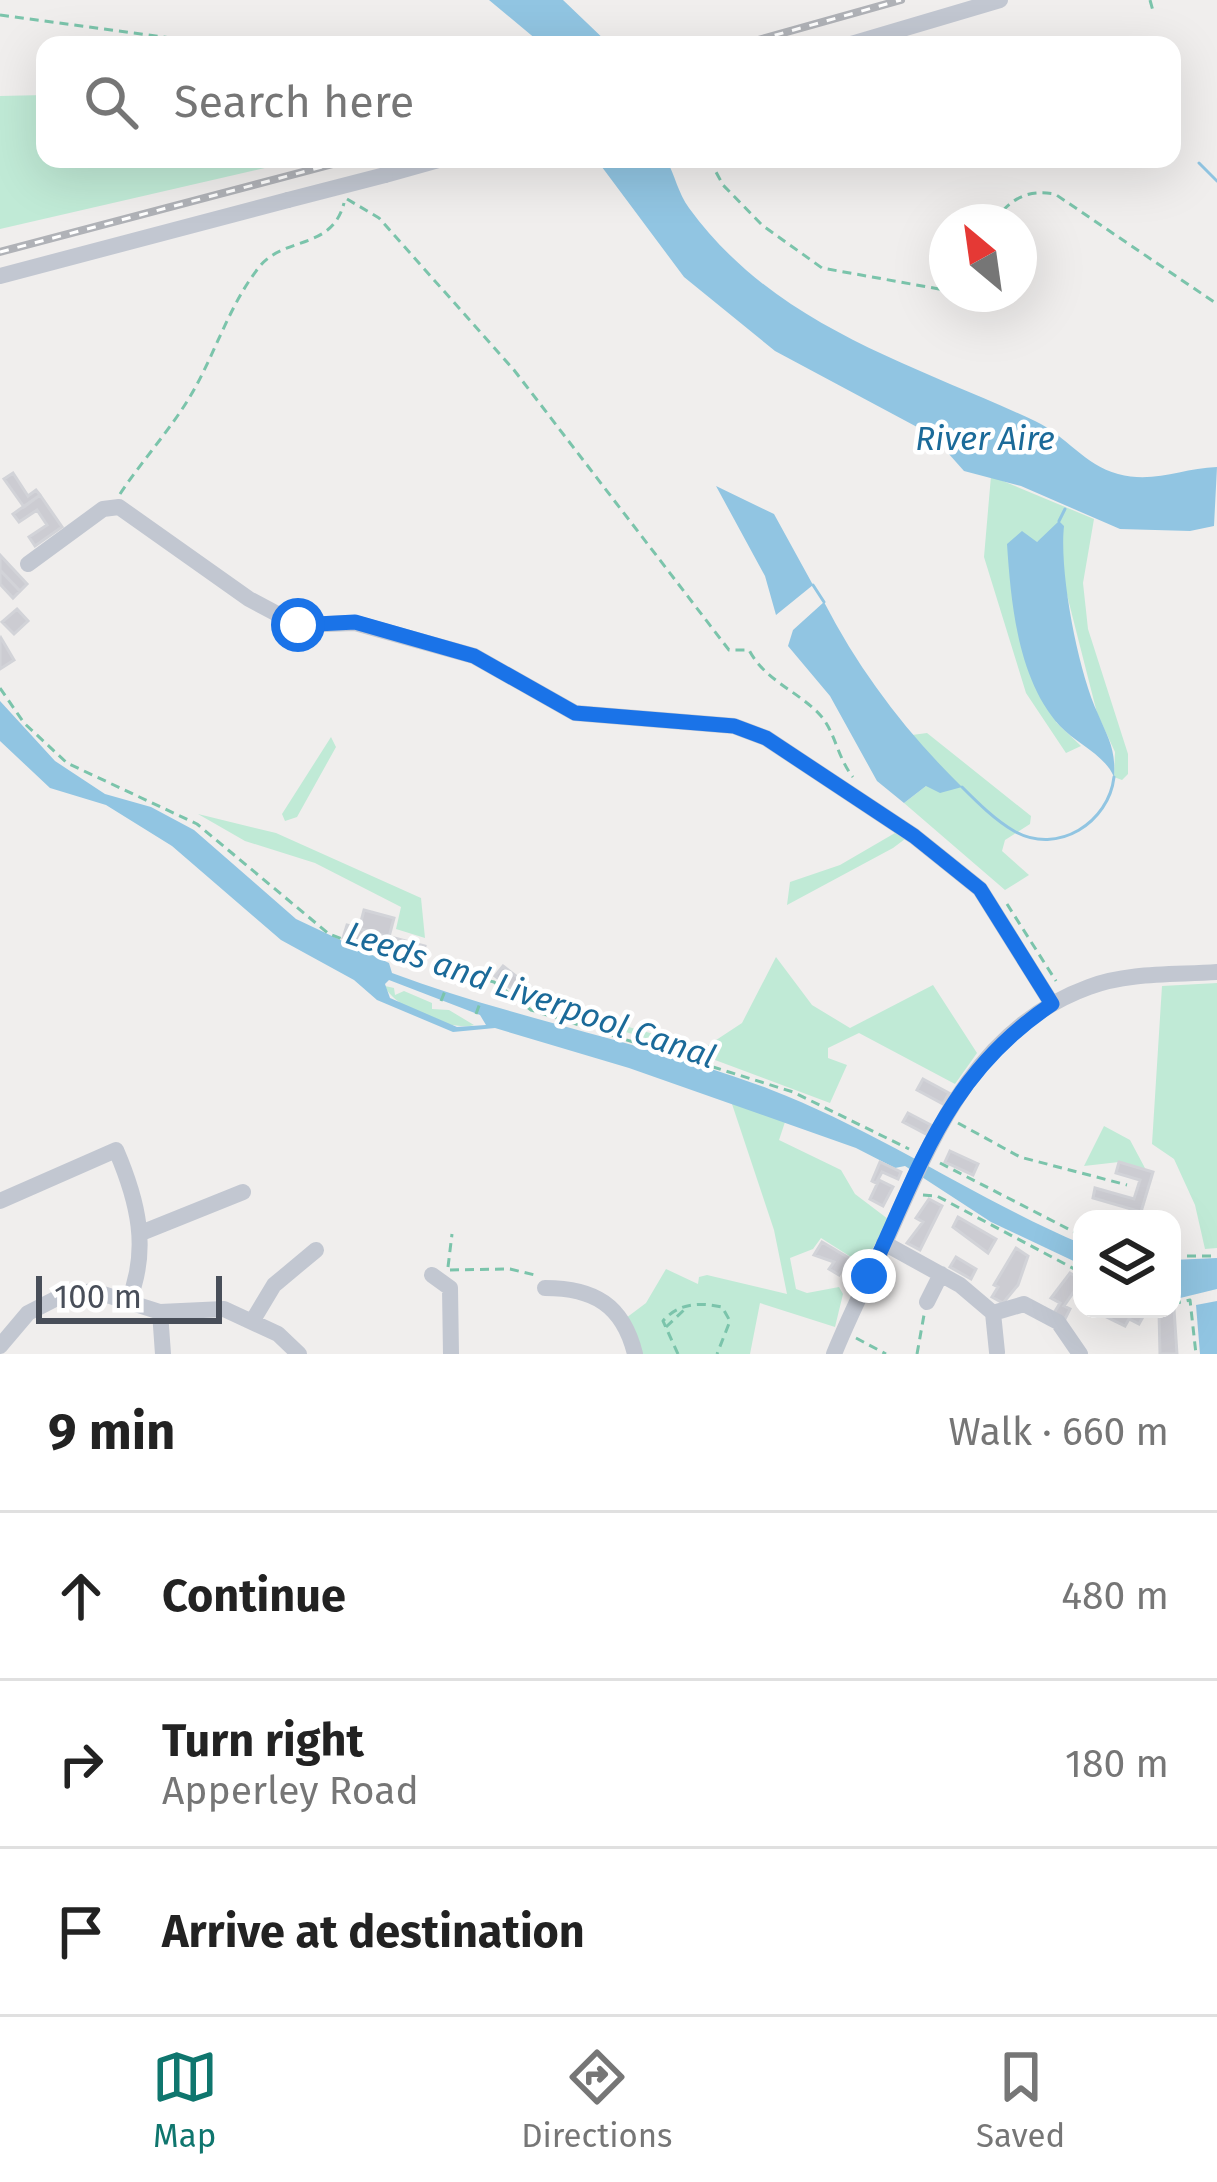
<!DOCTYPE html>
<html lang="en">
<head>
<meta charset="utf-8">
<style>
  :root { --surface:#fff; --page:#f2f2f2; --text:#222; --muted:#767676; --line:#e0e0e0; --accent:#0f766e }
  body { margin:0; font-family:"Fira Sans",sans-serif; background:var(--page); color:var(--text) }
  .controls { position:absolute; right:36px; bottom:36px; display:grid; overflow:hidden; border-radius:24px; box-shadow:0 12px 48px #0002 }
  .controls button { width:108px; height:108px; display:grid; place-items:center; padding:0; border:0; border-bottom:3px solid var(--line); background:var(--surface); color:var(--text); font:60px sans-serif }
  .compass { position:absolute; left:929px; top:204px; width:108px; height:108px; border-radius:50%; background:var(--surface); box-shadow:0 12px 48px #0002; rotate:331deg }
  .scale { position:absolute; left:36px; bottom:30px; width:186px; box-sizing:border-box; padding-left:12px; border:6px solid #484e59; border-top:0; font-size:33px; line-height:42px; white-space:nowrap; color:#484e59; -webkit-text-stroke:9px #fff; paint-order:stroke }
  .stop { position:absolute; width:36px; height:36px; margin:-27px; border:9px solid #1a73e8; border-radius:50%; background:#fff }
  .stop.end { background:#1a73e8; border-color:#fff; box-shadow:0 3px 12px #0008 }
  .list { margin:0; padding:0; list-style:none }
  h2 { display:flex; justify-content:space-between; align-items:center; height:156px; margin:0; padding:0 48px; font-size:51px }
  h2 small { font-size:39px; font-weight:400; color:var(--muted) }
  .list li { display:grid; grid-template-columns:78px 1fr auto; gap:36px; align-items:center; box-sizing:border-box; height:168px; padding:0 48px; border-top:3px solid var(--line) }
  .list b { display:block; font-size:45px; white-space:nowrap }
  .list p { margin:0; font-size:39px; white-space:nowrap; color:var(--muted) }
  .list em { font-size:39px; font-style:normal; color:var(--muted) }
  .icon { flex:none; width:66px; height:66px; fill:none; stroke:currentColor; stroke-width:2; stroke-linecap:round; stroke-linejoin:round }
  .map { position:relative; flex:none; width:1217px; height:1354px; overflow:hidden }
  .search { position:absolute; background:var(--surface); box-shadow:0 12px 48px #0002; left:36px; right:36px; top:36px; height:132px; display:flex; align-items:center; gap:30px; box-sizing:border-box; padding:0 42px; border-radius:24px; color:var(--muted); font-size:45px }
  .sheet { height:660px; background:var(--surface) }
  nav { display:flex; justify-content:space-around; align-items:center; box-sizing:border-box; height:168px; border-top:3px solid var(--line); background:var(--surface); font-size:33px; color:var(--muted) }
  nav a { display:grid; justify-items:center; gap:6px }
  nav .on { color:var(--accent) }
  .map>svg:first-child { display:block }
  .green { fill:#c0ead6 }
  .water { fill:#91c5e2; fill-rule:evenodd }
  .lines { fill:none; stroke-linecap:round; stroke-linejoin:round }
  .stream { stroke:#91c5e2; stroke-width:3 }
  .building { fill:#ccccd2; stroke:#d2d3d8; stroke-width:3 }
  .path { stroke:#7bc4ab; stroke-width:3; stroke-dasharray:9 6; stroke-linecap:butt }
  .minor { stroke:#c2c7d1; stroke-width:16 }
  .rail-casing { stroke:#b0b2b7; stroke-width:8 }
  .rail { stroke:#fff; stroke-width:3; stroke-dasharray:9; stroke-linecap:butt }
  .minor-bridge { stroke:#c2c7d1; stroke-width:16 }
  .route { stroke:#1a73e8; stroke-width:15 }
  .labels { text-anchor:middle; stroke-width:9; stroke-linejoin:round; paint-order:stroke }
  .water-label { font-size:33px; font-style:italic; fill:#1b6a99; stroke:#fff }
</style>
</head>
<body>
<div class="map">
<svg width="1217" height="1354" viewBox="0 0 1217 1354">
  <rect width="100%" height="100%" fill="#f0eeed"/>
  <!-- green -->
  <path class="green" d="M45,95V159H304L0,229V96Z
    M991,476L1094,519L1083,583L1088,629L1128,754V774L1122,780L1114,777L1115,752L1097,713L1051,532L1037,542L1056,722L1081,746L1066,753L1026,693L984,557Z
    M927,733L1031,816L1030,824L1005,840L1002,851L1029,875L1005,890L904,803L926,786L921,747L912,735Z
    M331,737L336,747L297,817L285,821L282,814Z
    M198,814L276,833L421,898L425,938L396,929L401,907L315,863L245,841Z
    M895,833L905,839L893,848L787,905L790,882L840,865Z
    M776,957L812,1005L850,1028L933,985L977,1053L955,1084L859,1033L828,1048V1058L847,1065L830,1103L707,1057L564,1013V1009L704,1048L742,1023Z
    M1217,983V1248L1205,1249L1195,1205L1174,1159L1152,1144L1162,986Z
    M385,986L394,988L395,995L404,991L432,1003V1009L449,1010L474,1025C454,1032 393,1008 385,986Z
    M731,1101L785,1122L779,1140L841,1170L855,1194L888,1219L857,1279L854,1259L821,1238L813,1249L790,1258L796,1289L807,1293L839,1287L843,1294L835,1327L760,1303L750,1354H640L626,1318L646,1303L666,1269L698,1284L699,1277L707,1275L787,1294L774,1230Z
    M1104,1126L1130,1140L1146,1170L1119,1162L1084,1166Z"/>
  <!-- water -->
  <path class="water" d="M489,0H563L610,45H543Z
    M596,159H666C675,175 678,193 689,208C775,326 910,363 1035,421C1067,436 1084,465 1118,474C1154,484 1182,468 1217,467L1214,526L1190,531L1120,529L1021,486L964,471L932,435L775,351L684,277Z
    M716,486L774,514L813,585L776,615L765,576Z
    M1059,521L1064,526C1059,572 1078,671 1098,714C1108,738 1116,749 1114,777C1105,755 1077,744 1060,726C1018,680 1011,604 1007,544L1022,531L1037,542Z
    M824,602C860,672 906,732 962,787L940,793L926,786L904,803L877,781L830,696L788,646L793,630Z
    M0,701L55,761L105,794L151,807L194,830L296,919L389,963L392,973C515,1019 645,1042 769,1089C879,1131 974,1198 1082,1244V1265L991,1222L905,1166L895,1168L856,1148L629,1068L495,1028L453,1032L377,1000L354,980L281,940L172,846L106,805L50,788L0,741ZM389,980L480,1015L486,1025L457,1027L390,998L385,984Z
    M1217,1258V1289L1172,1300V1260Z
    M1217,1301V1354H1200L1196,1305Z"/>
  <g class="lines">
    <!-- stream -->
    <path class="stream" d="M1199,163L1217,181
      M1059,521L1065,509
      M813,585L824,602
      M962,787C978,803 995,820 1014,831C1058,856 1109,822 1114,777"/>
  </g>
  <!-- building -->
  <path class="building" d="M13,473L28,496L36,490L40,495L24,507L4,479Z
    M40,495L62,527L35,546L29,537L47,525L37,510L19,522L13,514Z
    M0,555L27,584L20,591L0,570Z
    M0,570L20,591L13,598L0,584Z
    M17,609L28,621L14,634L2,622Z
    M1,638L14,660L0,669V640Z
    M364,910L394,918L389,937L359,929Z
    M347,925L383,935L380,948L343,938Z
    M383,935L425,946L422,959L380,948Z
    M503,966L538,993L537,1008L495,976Z
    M923,1079L949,1093L943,1104L917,1090Z
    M908,1113L931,1125L926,1134L903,1122Z
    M950,1151L978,1164L973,1175L945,1162Z
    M880,1162L901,1172L898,1179L882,1172L876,1183L872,1181Z
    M1119,1162L1153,1172L1141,1212L1093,1198L1095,1188L1134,1199L1140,1180L1116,1173Z
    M879,1180L893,1187L883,1206L870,1199Z
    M929,1199L942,1206L920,1250L907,1243L923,1222L916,1218Z
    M958,1217L996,1239L988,1253L953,1227Z
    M822,1242L849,1258L839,1275L829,1269L834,1262L814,1255Z
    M1016,1248L1028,1256L1018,1285L1003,1303L992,1297L998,1287L994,1285Z
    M956,1257L976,1269L971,1279L950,1267Z
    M1070,1273L1082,1280L1064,1306L1070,1309L1065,1319L1054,1313L1060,1303L1051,1298Z
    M1090,1309H1135L1144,1315L1139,1324L1129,1319L1125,1326Z
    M1174,1309L1177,1354H1160L1159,1311Z"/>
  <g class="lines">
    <!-- path -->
    <path class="path" d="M1150,0L1153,11
      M0,15L223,45
      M333,159L337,170
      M709,159L723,185L762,225L822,268L939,289L947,282
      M347,199L379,218L514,370L729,650H749C765,681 800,692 821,716C835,732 838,759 853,777
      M993,222C1011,199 1026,189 1055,194L1217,304
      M120,494C143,459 174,426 195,388C217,348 231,302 260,266C285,236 332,250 344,203
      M0,688L24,723L67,763L197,824L329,934L381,954L494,982L531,1010L793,1092L909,1149
      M1007,904L1056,981
      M441,1001L445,991
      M476,1014L480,1003
      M958,1123L1020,1157L1127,1185
      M940,1163L1082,1236
      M923,1195L937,1196L1082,1273
      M1172,1256H1217
      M448,1267L452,1234
      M450,1270L510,1269L535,1275
      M1172,1304L1190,1300L1196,1354
      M666,1327L684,1310
      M856,1338L886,1354
      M678,1354L663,1321C678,1303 700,1302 722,1307L730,1321L717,1354
      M917,1354L924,1315"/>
    <!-- minor -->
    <path class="minor" d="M848,45L1000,0
      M385,175L442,159
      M0,276L288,200
      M28,564L103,509L119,507L249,599L298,625L355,623L474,656L575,713L734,726L766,738L914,836L980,889L1052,1004
      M0,1201L116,1150C138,1201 150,1250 128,1302
      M141,1233L243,1192
      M884,1243L960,1285L993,1313L1024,1304L1058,1322L1080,1354
      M432,1275L450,1288L451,1354
      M545,1288C594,1288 623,1305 635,1354
      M927,1302L941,1274
      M160,1312L163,1354
      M993,1313L997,1352
      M253,1320L274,1285L316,1250
      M0,1346L28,1313L61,1296L94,1291L160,1312L224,1309L278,1334L299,1354
      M834,1354C849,1317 867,1281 884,1245C931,1141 973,1029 1089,987C1128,972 1176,975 1217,972"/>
    <defs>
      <path id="rail" d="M740,45L901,0
        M0,252L352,159"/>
    </defs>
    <!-- rail casing -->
    <use href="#rail" class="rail-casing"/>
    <!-- rail -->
    <use href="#rail" class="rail"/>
    <!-- minor-bridge -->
    <path class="minor-bridge" d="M288,200L385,175"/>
  </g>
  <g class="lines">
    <!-- route -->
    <path class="route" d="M298,625L355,622L474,656L575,713L734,726L766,738L914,836L980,889L1052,1004C946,1075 921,1166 869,1276"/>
  </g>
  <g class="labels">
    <!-- water labels -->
    <g class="water-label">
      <text x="985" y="450">River Aire</text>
      <text transform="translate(531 994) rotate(19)" y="12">Leeds and Liverpool Canal</text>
    </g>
  </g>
</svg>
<div class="controls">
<button><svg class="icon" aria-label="layers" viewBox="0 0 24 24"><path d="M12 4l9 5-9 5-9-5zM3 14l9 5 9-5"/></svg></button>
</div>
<svg class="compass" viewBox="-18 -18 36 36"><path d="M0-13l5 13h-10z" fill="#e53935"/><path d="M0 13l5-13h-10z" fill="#767676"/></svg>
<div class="scale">100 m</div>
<div class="stop" style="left:298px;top:625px"></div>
<div class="stop end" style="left:869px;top:1276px"></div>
<div class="search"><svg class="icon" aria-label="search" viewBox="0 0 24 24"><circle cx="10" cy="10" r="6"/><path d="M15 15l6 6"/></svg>Search here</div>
</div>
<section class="sheet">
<h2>9 min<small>Walk · 660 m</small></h2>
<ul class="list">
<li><svg class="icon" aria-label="ahead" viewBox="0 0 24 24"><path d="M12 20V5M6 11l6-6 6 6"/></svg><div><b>Continue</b></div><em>480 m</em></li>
<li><svg class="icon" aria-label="right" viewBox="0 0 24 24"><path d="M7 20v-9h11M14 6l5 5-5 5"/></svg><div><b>Turn right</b><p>Apperley Road</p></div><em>180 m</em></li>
<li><svg class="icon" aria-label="arrive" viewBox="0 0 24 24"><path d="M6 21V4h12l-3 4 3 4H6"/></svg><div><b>Arrive at destination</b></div></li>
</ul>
</section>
<nav>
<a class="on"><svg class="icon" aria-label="map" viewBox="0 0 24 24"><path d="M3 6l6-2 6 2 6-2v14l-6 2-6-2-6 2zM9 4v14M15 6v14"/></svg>Map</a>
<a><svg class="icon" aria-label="directions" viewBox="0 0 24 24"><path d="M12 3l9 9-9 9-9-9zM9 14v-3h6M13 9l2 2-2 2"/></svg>Directions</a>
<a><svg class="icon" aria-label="saved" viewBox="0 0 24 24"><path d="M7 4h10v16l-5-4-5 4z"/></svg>Saved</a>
</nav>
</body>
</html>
